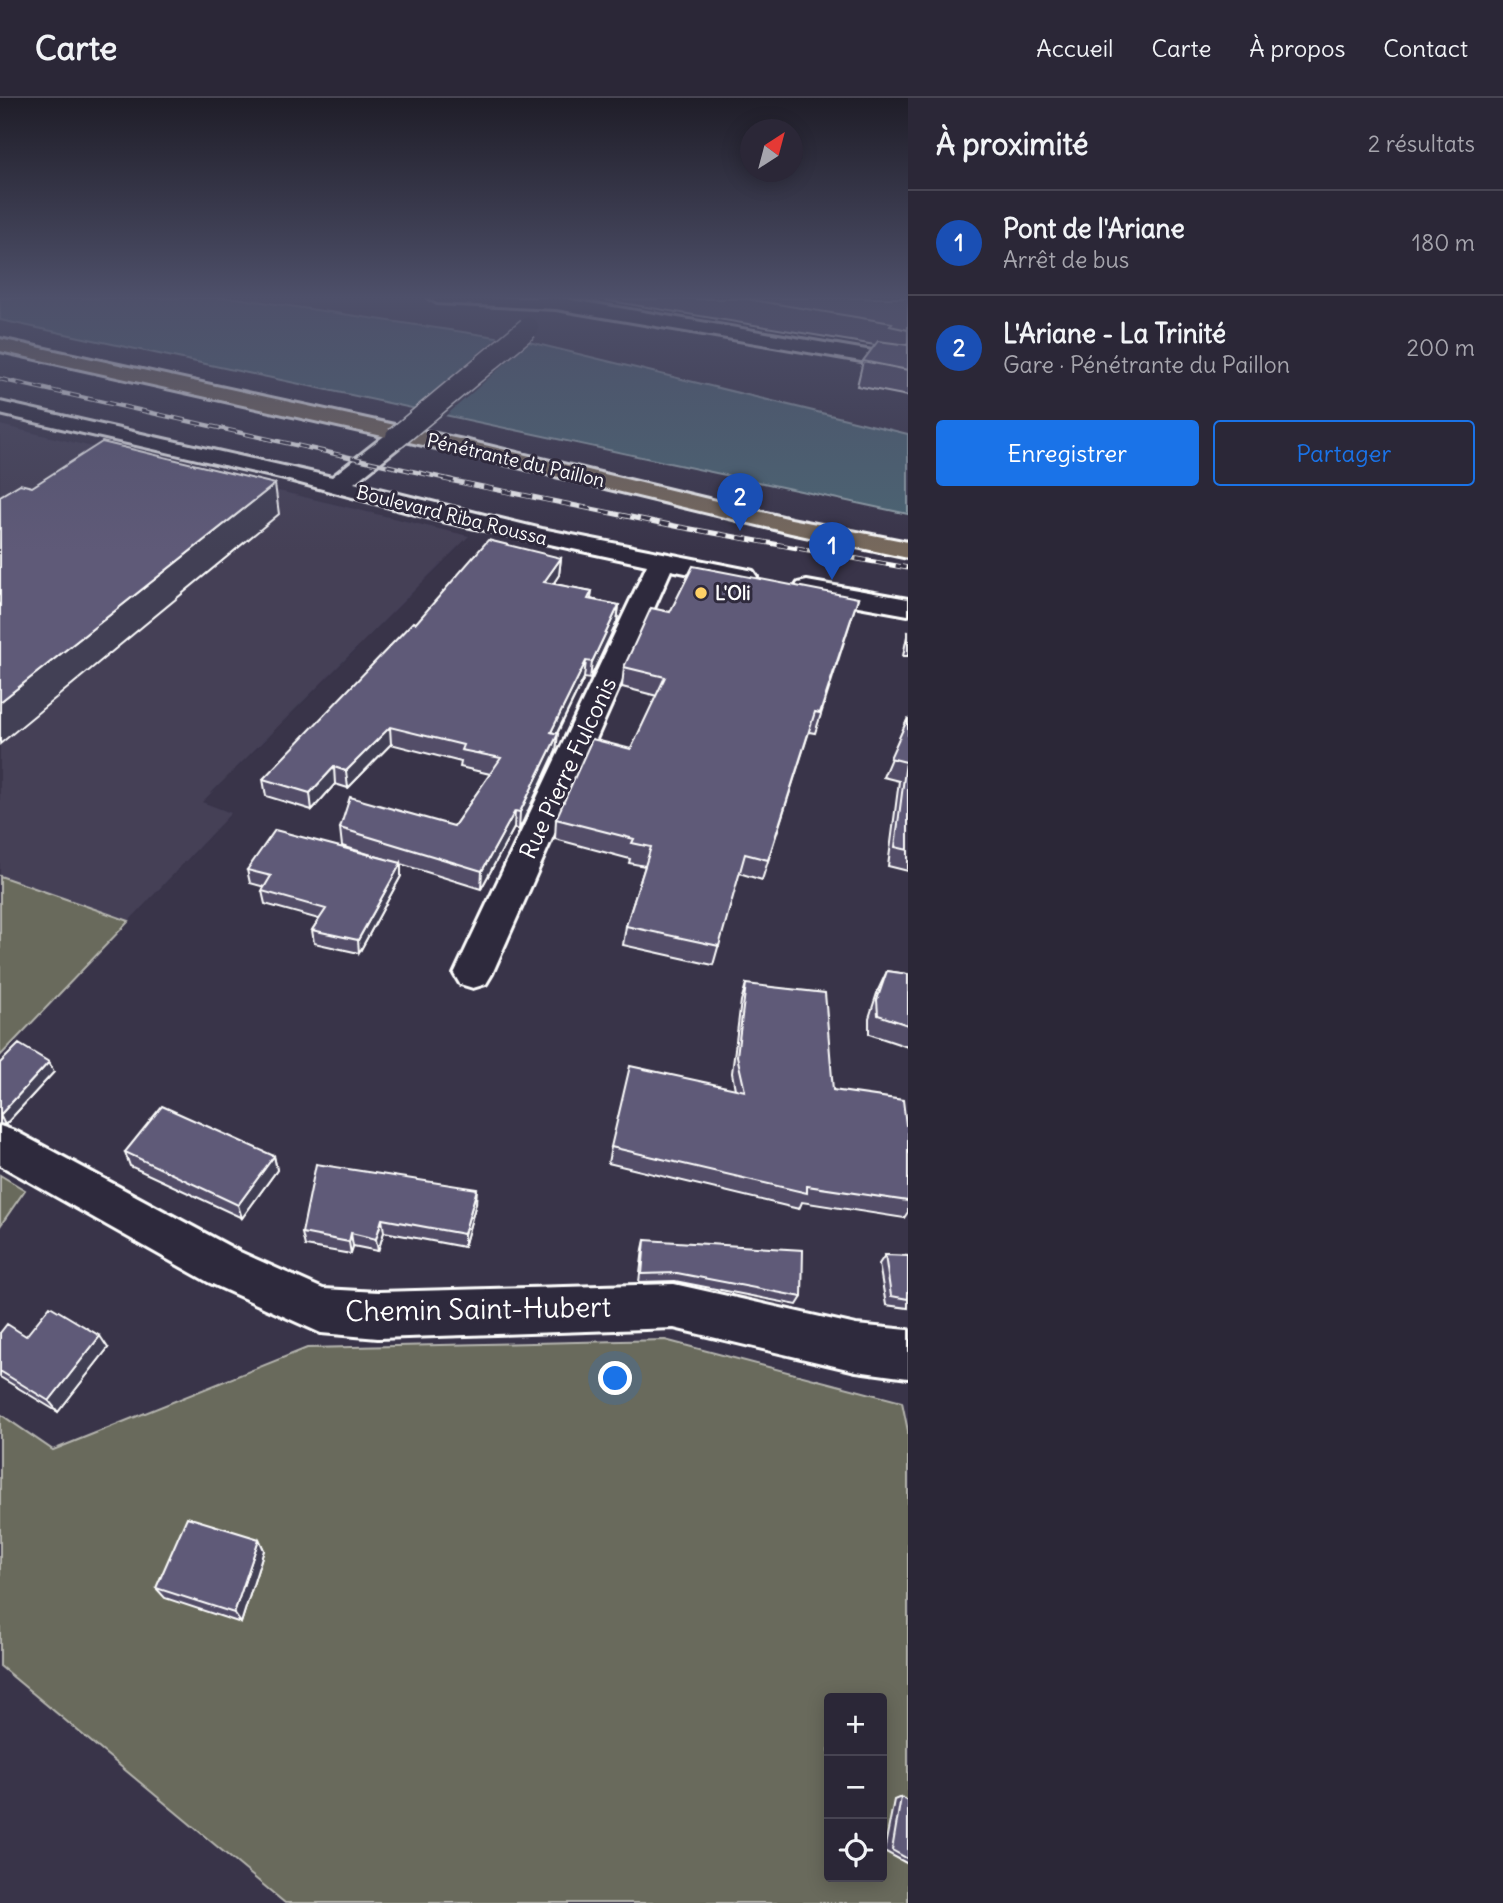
<!DOCTYPE html>
<html lang="fr">
<head>
<meta charset="utf-8">
<style>
  :root { --surface:#2b2737; --page:#373342; --text:#f1f3f6; --muted:#a6a5ad; --line:#474452; --accent:#1a73e8 }
  body { margin:0; font-family:Delius,sans-serif; background:var(--page); color:var(--text) }
  .controls { position:absolute; right:21px; bottom:21px; display:grid; overflow:hidden; border-radius:7px; box-shadow:0 4px 18px #0003 }
  .controls button { width:63px; height:63px; display:grid; place-items:center; padding:0; border:0; border-bottom:2px solid var(--line); background:var(--surface); color:var(--text); font:35px sans-serif }
  .compass { position:absolute; left:740px; top:21px; width:63px; height:63px; border-radius:50%; background:var(--surface); box-shadow:0 4px 18px #0003; rotate:36deg }
  .you { position:absolute; left:616px; top:1281px; width:24px; height:24px; margin:-18px; border:5px solid #fff; border-radius:50%; background:#1a73e8; box-shadow:0 0 0 10px #1a73e833 }
  .badge { display:grid; place-items:center; width:46px; height:46px; border-radius:50%; background:var(--accent); color:#fff; font-size:23px; font-weight:700 }
  .pin { position:absolute; translate:-50% -58px; filter:drop-shadow(0 2px 4px #0008) }
  .pin::after { content:''; position:absolute; top:37px; width:24px; height:21px; background:inherit; clip-path:polygon(0 0,100% 0,50% 100%) }
  .list { margin:0; padding:0; list-style:none }
  h2 { display:flex; justify-content:space-between; align-items:center; height:91px; margin:0; padding:0 28px; font-size:30px }
  h2 small { font-size:23px; font-weight:400; color:var(--muted) }
  .list li { display:grid; grid-template-columns:46px 1fr auto; gap:21px; align-items:center; box-sizing:border-box; height:105px; padding:0 28px; border-top:2px solid var(--line) }
  .list b { display:block; font-size:26px; white-space:nowrap }
  .list p { margin:0; font-size:23px; white-space:nowrap; color:var(--muted) }
  .list em { font-size:23px; font-style:normal; color:var(--muted) }
  .actions { display:flex; gap:14px; padding:21px 28px }
  .actions a { flex:1; padding:16px 0; border:2px solid var(--accent); border-radius:7px; text-align:center; font-size:24px; color:var(--accent) }
  .actions .main { background:var(--accent); color:#fff }
  .icon { flex:none; width:38px; height:38px; fill:none; stroke:currentColor; stroke-width:2; stroke-linecap:round; stroke-linejoin:round }
  .map { position:relative; flex:none; width:908px; height:1805px; overflow:hidden }
  header { display:flex; align-items:center; gap:42px; box-sizing:border-box; height:98px; padding:0 35px; background:var(--surface); border-bottom:2px solid var(--line) }
  header strong { font-size:33px }
  nav { display:flex; gap:38px; margin-inline-start:auto; font-size:24px }
  main { display:flex }
  aside { flex:1; background:var(--surface) }
  .map>svg:first-child { display:block }
  .built { fill:#443f57 }
  .green { fill:#696a5c; stroke:#b4b4ae; stroke-width:2; fill-rule:evenodd }
  .water { fill:#4c6573; stroke:#94a3ab; stroke-width:2 }
  .pier { fill:#393449 }
  .lines { fill:none; stroke-linecap:round; stroke-linejoin:round }
  .minor-casing { stroke:#fff; stroke-width:6 }
  .major-casing { stroke:#fff; stroke-width:6 }
  .minor { fill:#2f2a3d; fill-rule:evenodd }
  .major { fill:#77695c; fill-rule:evenodd }
  .rail-far1-casing { stroke:#fff; stroke-width:4.5 }
  .rail-casing { stroke:#fff; stroke-width:5 }
  .rail-far1 { stroke:#2f2a3d; stroke-width:2.5; stroke-dasharray:9; stroke-linecap:butt }
  .rail { stroke:#2f2a3d; stroke-width:3.5; stroke-dasharray:10; stroke-linecap:butt }
  .minor-bridge-casing { stroke:#fff; stroke-width:24; stroke-linecap:butt }
  .minor-bridge { stroke:#2f2a3d; stroke-width:21 }
  .wall { fill:#524d67; stroke:#fff; stroke-width:2 }
  .shaded-wall { fill:#423f54; stroke:#fff; stroke-width:2 }
  .building { fill:#5f5a78; stroke:#fff; stroke-width:2 }
  .poi-dot { fill:#ffd166; stroke:#2f2a3d; stroke-width:2.5 }
  .labels { text-anchor:middle; stroke-width:6; stroke-linejoin:round; paint-order:stroke }
  .far-street-label { font-size:19px; fill:#fff; stroke:#2f2a3d }
  .far-poi-label { font-size:19px; font-weight:bold; fill:#fff; stroke:#2f2a3d; text-anchor:start }
  .street-label { font-size:23px; fill:#fff; stroke:#2f2a3d }
  .near-street-label { font-size:28px; fill:#fff; stroke:#2f2a3d }
</style>
</head>
<body>
<header>
<strong>Carte</strong>
<nav><a>Accueil</a><a>Carte</a><a>À propos</a><a>Contact</a></nav>
</header>
<main>
<div class="map">
<svg width="908" height="1805" viewBox="0 0 908 1805">
  <rect width="100%" height="100%" fill="#393449"/>
  <filter id="ink" filterUnits="userSpaceOnUse"><feTurbulence type="fractalNoise" baseFrequency=".0143" numOctaves="2"/><feDisplacementMap in="SourceGraphic" scale="14" xChannelSelector="R" yChannelSelector="G"/><feConvolveMatrix kernelMatrix="1 2 1 2 8 2 1 2 1" color-interpolation-filters="sRGB"/></filter>
  <g filter="url(#ink)">
    <!-- built -->
    <path class="built" d="M0,327L469,438L202,704L231,715L129,823L0,778Z"/>
    <!-- green -->
    <path class="green" d="M0,778L129,823L0,958Z
      M0,1077L25,1092L0,1128Z
      M665,1242L902,1304L908,1333V1805H285L0,1568V1316L53,1352L307,1250ZM829,1600H882V1779H829Z"/>
    <!-- water -->
    <path class="water" d="M0,200H236L529,244L908,336V416L0,222Z"/>
    <!-- pier -->
    <path class="pier" d="M500,237L532,242L442,321L409,314Z"/>
    <g class="lines">
      <defs>
        <path id="minor" d="M428,200H560L908,259V271L556,211L437,205Z
          M0,304L332,379L388,335H404L407,340L404,345L354,385L542,431L744,471L753,473L757,479L753,485L744,487L671,472L492,876L486,886L473,890L460,886L454,876L647,467L438,422L289,382L0,316Z
          M807,483L908,501V517L798,497L794,491L798,485Z
          M0,1028L15,1033L240,1154L323,1191L378,1194L674,1186L856,1227L908,1232V1280L856,1273L674,1230L378,1240L321,1235L208,1184L0,1067Z"/>
        <path id="major" d="M0,241L468,343L791,421L908,444V460L791,435L468,357L0,253Z"/>
      </defs>
      <!-- minor casing -->
      <use href="#minor" class="minor-casing"/>
      <!-- major casing -->
      <use href="#major" class="major-casing"/>
      <!-- minor -->
      <use href="#minor" class="minor"/>
      <!-- major -->
      <use href="#major" class="major"/>
      <defs>
        <path id="rail-far1" d="M0,281L452,382"/>
        <path id="rail" d="M444,381L680,429L908,470"/>
      </defs>
      <!-- rail-far1 casing -->
      <use href="#rail-far1" class="rail-far1-casing"/>
      <!-- rail casing -->
      <use href="#rail" class="rail-casing"/>
      <!-- rail-far1 -->
      <use href="#rail-far1" class="rail-far1"/>
      <!-- rail -->
      <use href="#rail" class="rail"/>
      <defs>
        <path id="minor-bridge" d="M396,340L528,230"/>
      </defs>
      <!-- minor-bridge casing -->
      <use href="#minor-bridge" class="minor-bridge-casing"/>
      <!-- minor-bridge -->
      <use href="#minor-bridge" class="minor-bridge"/>
    </g>
    <!-- wall -->
    <path class="wall" d="M908,200V298L857,288L863,263L875,247L598,201Z
      M561,460L559,477L553,486L592,493L591,501L619,507L617,524L590,581L584,580L557,636L556,653L519,732L514,730L481,791L401,766V778L359,855L314,845L312,832L319,821L265,806L262,793L265,789L250,785L247,772L385,761L342,748L340,730L454,728L490,676L460,669L461,664L391,646L348,690L335,686L312,712L266,698L263,681L416,525Z
      M858,500L815,635L809,634L762,782L739,775L713,867L623,847L626,828L645,768L629,765L630,761L555,741L556,721L631,651L657,598L622,589L624,569L670,514Z
      M908,533V558H903Z
      M908,620V773L888,768L899,683L883,679Z
      M887,873L908,876V949L869,936V920L878,892Z
      M746,886L833,992L906,1027H908V1114L904,1120L802,1104L799,1111L608,1065L611,1049L735,991L732,975L741,903Z
      M0,965L54,974L5,1027L0,1026Z
      M125,1054L274,1058L277,1072L242,1120L130,1068Z
      M476,1105L464,1149L384,1134L378,1153L353,1148L351,1156L305,1148L302,1135Z
      M645,1142L802,1199L797,1207L675,1183L639,1184L643,1151Z
      M885,1157L908,1158V1210L886,1207L879,1166Z
      M0,1235L26,1238L108,1250L58,1314L0,1279Z
      M259,1441L264,1452L241,1525L165,1500L156,1490Z
      M901,1699L908,1703V1766L884,1753L894,1702Z"/>
    <!-- shaded-wall -->
    <path class="shaded-wall" d="M275,386L279,416L0,646V604Z
      M561,460L559,477L543,501L544,484Z
      M619,507L617,524L590,581L592,564Z
      M586,563L584,580L549,651L551,634Z
      M390,629L391,646L348,690L346,673Z
      M558,636L556,653L519,732L520,714Z
      M334,669L335,686L312,712L310,695Z
      M515,713L514,730L481,791L482,773Z
      M401,765V778L359,855L358,842Z
      M49,964L54,974L5,1027L0,1017Z
      M274,1058L277,1072L242,1120L238,1107Z
      M477,1091L476,1105L464,1149V1136Z
      M382,1121L384,1134L378,1153L376,1141Z
      M351,1135L353,1148L351,1156L349,1144Z
      M100,1238L108,1250L58,1314L49,1303Z
      M259,1441L264,1452L241,1525L234,1515Z"/>
    <!-- building -->
    <path class="building" d="M741,200H908V232L890,228L892,225Z
      M878,243L908,247V272L863,263Z
      M102,344L275,386L0,604V398L20,386L32,389Z
      M488,442L561,460L544,484L592,493L588,501L619,507L592,564L586,563L551,634L558,636L520,714L515,713L482,773L340,730L350,699L454,728L501,660L461,652L463,647L390,629L346,673L334,669L310,695L263,681L413,524L416,525Z
      M693,468L858,500L820,615L815,614L768,762L745,756L719,848L626,828L651,749L632,745L634,741L556,721L592,641L631,651L665,579L624,569L651,510L670,514Z
      M908,620V752L895,749L906,664L890,660Z
      M275,732L401,765L358,842L312,832L326,811L262,793L271,778L247,772Z
      M887,873L908,876V927L878,917L877,902Z
      M746,886L825,895L833,992L903,1002L906,1027H908V1103L807,1088V1095L611,1049L630,968L745,993L737,958Z
      M19,946L49,964L0,1017V965Z
      M162,1008L274,1058L238,1107L125,1054Z
      M316,1066L477,1091L464,1136L382,1121L376,1141L351,1135L349,1144L302,1135Z
      M645,1142L803,1152L802,1199L677,1175L642,1176Z
      M885,1157L908,1158V1201L891,1198Z
      M50,1208L100,1238L49,1303L0,1273V1235L7,1226L26,1238Z
      M187,1419L259,1441L234,1515L156,1490Z
      M901,1699L908,1703V1761L892,1752Z"/>
  </g>
  <!-- sky -->
  <linearGradient id="sky" x2="0" y2="1"><stop stop-color="#1f1d28"/><stop offset="0.44" stop-color="#4e506a"/><stop offset="1" stop-color="#4e506a" stop-opacity="0"/></linearGradient>
  <rect width="908" height="453" fill="url(#sky)"/>
  <!-- markers -->
  <circle class="poi-dot" cx="701" cy="495" r="7"/>
  <g class="labels">
    <!-- far-street labels -->
    <g class="far-street-label">
      <text transform="translate(516 362) rotate(13)" y="7">Pénétrante du Paillon</text>
      <text transform="translate(452 417) rotate(14)" y="7">Boulevard Riba Roussa</text>
    </g>
    <!-- far-poi labels -->
    <g class="far-poi-label">
      <text x="715" y="502">L'Oli</text>
    </g>
    <!-- street labels -->
    <g class="street-label">
      <text transform="translate(568 670) rotate(-65)" y="8">Rue Pierre Fulconis</text>
    </g>
    <!-- near-street labels -->
    <g class="near-street-label">
      <text transform="translate(478 1211) rotate(-1)" y="10">Chemin Saint-Hubert</text>
    </g>
  </g>
</svg>
<div class="controls">
<button>+</button>
<button>−</button>
<button><svg class="icon" aria-label="locate" viewBox="0 0 24 24"><circle cx="12" cy="12" r="6"/><path d="M12 2v4M12 18v4M2 12h4M18 12h4"/></svg></button>
</div>
<svg class="compass" viewBox="-18 -18 36 36"><path d="M0-13l5 13h-10z" fill="#e53935"/><path d="M0 13l5-13h-10z" fill="#a6a5ad"/></svg>
<div class="you"></div>
<div class="pin badge" style="left:832px;top:482px;background:#1a4fb4">1</div>
<div class="pin badge" style="left:740px;top:433px;background:#1a4fb4">2</div>
</div>
<aside>
<h2>À proximité<small>2 résultats</small></h2>
<ul class="list">
<li><span class="badge" style="background:#1a4fb4">1</span><div><b>Pont de l'Ariane</b><p>Arrêt de bus</p></div><em>180 m</em></li>
<li><span class="badge" style="background:#1a4fb4">2</span><div><b>L'Ariane - La Trinité</b><p>Gare · Pénétrante du Paillon</p></div><em>200 m</em></li>
</ul>
<div class="actions"><a class="main">Enregistrer</a><a>Partager</a></div>
</aside>
</main>
</body>
</html>
